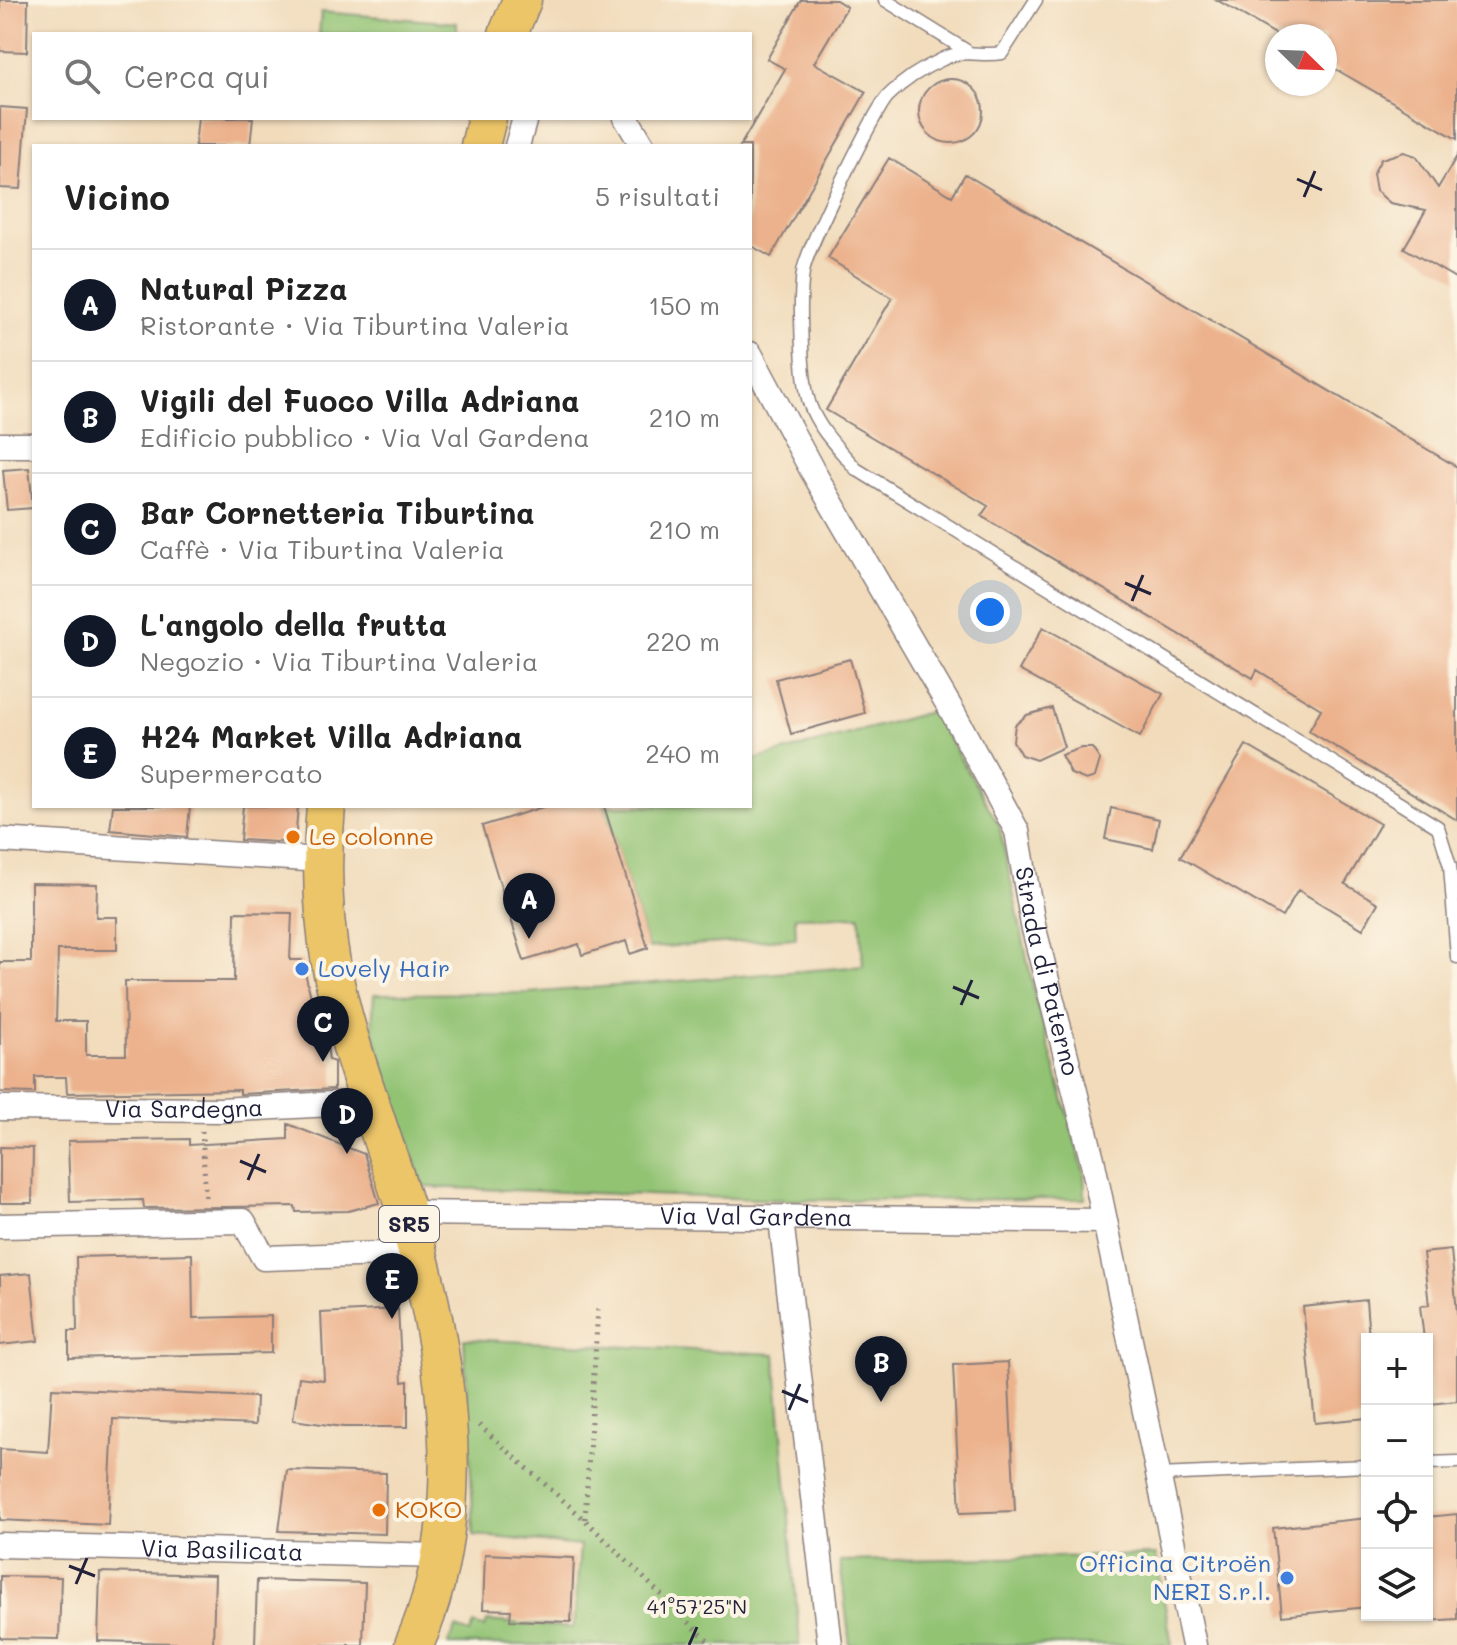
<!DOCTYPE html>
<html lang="it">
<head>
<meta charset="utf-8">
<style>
  :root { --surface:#fff; --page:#f6f6f6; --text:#222; --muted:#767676; --line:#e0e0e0; --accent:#111827 }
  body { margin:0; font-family:Mali,sans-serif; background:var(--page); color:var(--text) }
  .controls { position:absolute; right:24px; bottom:24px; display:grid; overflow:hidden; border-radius:0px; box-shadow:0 2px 6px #0004 }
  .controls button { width:72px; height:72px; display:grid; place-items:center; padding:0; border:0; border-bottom:2px solid var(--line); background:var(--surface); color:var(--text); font:40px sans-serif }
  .compass { position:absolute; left:1265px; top:24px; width:72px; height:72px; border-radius:50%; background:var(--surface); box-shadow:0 2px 6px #0004; rotate:113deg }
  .you { position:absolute; left:990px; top:612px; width:28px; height:28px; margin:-20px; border:6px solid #fff; border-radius:50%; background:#1a73e8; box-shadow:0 0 0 12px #1a73e833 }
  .badge { display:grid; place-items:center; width:52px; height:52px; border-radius:50%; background:var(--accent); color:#fff; font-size:26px; font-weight:700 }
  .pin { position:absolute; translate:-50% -66px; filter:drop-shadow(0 2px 4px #0008) }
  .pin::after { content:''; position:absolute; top:42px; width:28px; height:24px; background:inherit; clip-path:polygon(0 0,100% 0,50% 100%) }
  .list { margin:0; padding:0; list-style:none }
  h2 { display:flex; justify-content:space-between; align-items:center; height:104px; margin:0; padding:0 32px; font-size:34px }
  h2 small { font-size:26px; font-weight:400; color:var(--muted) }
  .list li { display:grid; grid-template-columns:52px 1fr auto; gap:24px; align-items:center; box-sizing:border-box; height:112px; padding:0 32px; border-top:2px solid var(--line) }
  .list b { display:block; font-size:30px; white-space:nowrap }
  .list p { margin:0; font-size:26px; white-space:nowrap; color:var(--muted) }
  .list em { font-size:26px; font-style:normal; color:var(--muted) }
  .icon { flex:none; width:44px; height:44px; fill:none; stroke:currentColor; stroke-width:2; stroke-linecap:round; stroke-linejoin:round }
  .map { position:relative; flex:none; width:1457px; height:1645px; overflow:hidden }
  .search { position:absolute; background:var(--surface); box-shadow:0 2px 6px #0004; left:32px; top:32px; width:720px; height:88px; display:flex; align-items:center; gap:20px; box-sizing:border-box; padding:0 28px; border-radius:0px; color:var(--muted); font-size:30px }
  .panel { position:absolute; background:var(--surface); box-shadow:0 2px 6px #0004; left:32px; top:144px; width:720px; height:664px; border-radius:0px }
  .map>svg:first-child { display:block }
  .green { fill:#92c373; stroke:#5a7257; stroke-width:2 }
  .building { fill:#ecb28d }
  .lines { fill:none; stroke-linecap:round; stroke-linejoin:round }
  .lane-casing { stroke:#8a7e7b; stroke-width:15 }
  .street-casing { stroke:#8a7e7b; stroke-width:27 }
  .primary-casing { stroke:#8a7e7b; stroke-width:41 }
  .path { stroke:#8a7e7b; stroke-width:5; stroke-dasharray:2 6; stroke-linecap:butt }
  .lane { stroke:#fff; stroke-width:12 }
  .street { stroke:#fff; stroke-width:24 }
  .primary { stroke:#ecc569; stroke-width:38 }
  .ticks { fill:none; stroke:#22223b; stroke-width:3 }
  .food-dot { fill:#e8710a; stroke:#fcf5e5; stroke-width:3 }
  .shop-dot { fill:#3f7fe0; stroke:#fcf5e5; stroke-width:3 }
  .labels { text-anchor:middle; stroke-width:8; stroke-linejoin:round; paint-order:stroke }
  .shield { fill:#fcf5e5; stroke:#63616e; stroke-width:2 }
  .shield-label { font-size:22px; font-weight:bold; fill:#22223b }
  .food-label { font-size:24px; fill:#c56008; stroke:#fcf5e5; text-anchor:start }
  .shop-label { font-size:24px; fill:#366cbe; stroke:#fcf5e5; text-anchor:start }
  .street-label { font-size:24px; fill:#22223b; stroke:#fcf5e5 }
  .ticks-label { font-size:20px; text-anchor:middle; fill:#22223b; stroke:#fcf5e5; stroke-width:8; stroke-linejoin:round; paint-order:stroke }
</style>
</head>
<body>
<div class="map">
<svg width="1457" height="1645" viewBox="0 0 1457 1645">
  <rect width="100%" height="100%" fill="#fcf5e5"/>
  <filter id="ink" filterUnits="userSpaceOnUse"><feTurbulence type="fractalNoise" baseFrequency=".0125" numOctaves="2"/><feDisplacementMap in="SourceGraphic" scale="16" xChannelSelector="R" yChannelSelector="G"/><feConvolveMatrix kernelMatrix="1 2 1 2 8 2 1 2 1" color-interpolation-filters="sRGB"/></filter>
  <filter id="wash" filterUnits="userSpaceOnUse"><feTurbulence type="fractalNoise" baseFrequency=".006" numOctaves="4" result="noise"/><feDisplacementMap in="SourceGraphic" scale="32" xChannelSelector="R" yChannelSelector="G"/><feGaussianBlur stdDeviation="1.8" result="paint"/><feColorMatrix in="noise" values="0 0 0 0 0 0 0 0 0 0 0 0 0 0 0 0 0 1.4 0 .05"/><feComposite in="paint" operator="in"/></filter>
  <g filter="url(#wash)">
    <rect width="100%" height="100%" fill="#f1dbbb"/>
    <!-- green -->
    <path class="green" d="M321,12L457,23V34H319Z
      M933,711L999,825L1036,1001L1084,1173L1085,1199L787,1200L423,1187L372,1029L374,994L529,993L863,966L860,916L795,917L796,938L648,948L604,806H750V761Z
      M464,1339L775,1354L800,1645H448L456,1628L470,1633L474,1624L485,1628L487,1621L574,1628L580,1546L474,1535Z
      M1156,1555L1172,1645H850L840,1561Z"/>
    <g id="blocks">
      <!-- building -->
      <path class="building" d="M0,0H28L27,52L0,51Z
        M801,0H836L847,7L814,63L866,92L771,257L750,245V146H740L785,69L767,59Z
        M1217,0H1457V139L1325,63V36H1279Z
        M919 111a32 32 0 1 1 64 0a32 32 0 1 1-64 0Z
        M0,107L27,109L21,189L0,188Z
        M198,118H253L250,146H195Z
        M1404,152L1416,156L1438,188L1457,156V279L1404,248L1426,210L1390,203L1376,191L1373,174L1381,159Z
        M889,158L952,196L965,174L1457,467V820L1309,731L1321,709L1257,670L1253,678L981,516L988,506L826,410L892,298L828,258Z
        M29,468L33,508L7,510L3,470Z
        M1043,627L1163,694L1140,737L1019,670Z
        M850,659L865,713L791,734L776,679Z
        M1052,708L1064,747L1036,760L1021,755L1013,741L1015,725L1027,715Z
        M1246,745L1380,824L1345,884L1378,903L1363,929L1298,890L1282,917L1180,857Z
        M1081,748H1092L1100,760L1095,777L1086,780L1071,774L1061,755Z
        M113,806H190L187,837L110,830Z
        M243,806H298L295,843L240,840Z
        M546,806H604L648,948L630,954L626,941L582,955L579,944L524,961L482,826Z
        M1111,808L1159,819L1153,849L1105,839Z
        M31,883L97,884L96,917H117V950H58L56,1021H86V1055H126L125,981H234L235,912L292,913L290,960H302L317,1022H322V1037L326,1036L329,1060L334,1062V1089L240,1094V1090L67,1093L66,1077H35V1093L0,1092V962H31Z
        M288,1124L364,1154L379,1203L348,1211L296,1212L295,1206L144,1208L143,1200L70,1202L68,1141L189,1139V1145L288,1139Z
        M0,1147L33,1148L32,1203H0Z
        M1451,1250L1457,1312V1401L1430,1404L1427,1339H1424L1420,1306L1429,1305L1423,1253Z
        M192,1254L193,1318L271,1316V1353L69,1358V1331H77L76,1257Z
        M31,1273L38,1341L0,1345V1276Z
        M1366,1300L1369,1339L1367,1418L1315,1423L1303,1307Z
        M398,1309L402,1382L408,1381V1427H343L293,1420L299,1377L324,1380L321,1313Z
        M1008,1362L1015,1511L960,1513L953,1365Z
        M52,1388L256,1397L255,1425L113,1419L108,1525L0,1520V1449L48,1452Z
        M287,1470L386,1473L385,1534L279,1531Z
        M1457,1514V1619L1427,1621V1517Z
        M1367,1518V1607L1282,1616L1273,1528Z
        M485,1554L574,1558L571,1622L510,1620L511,1610L483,1609Z
        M100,1572L215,1575L213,1644L98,1641Z
        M0,1576L61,1577L59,1639L0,1638Z
        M257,1580L365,1583L363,1645H255Z"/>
    </g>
  </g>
  <g filter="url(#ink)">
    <use href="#blocks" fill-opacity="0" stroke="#8a7e7b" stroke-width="2"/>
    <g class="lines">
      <defs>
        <path id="lane" d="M885,0L967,51
          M1036,0L1002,53C980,57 964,48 943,59C923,68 903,81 888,96C874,111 805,252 803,272C799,300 801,380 810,405C819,430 839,449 856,469L1438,827L1450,866L1457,957
          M1427,1463L1457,1462
          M1158,1475L1367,1466"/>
        <g id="street">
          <path d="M626,118L643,146"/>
          <path d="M517,146L525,118"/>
          <path id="s1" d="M750,354L812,470L952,711L1017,831L1033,925L1092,1159L1194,1645"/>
          <path d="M0,445H34"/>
          <path d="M0,840L323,860"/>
          <path id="s2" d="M0,1108L220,1110L368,1102"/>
          <path id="s3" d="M406,1213L1104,1221"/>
          <path d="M781,1219L830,1645"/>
          <path d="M0,1226L243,1221L264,1258L416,1253"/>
          <path id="s4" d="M0,1545L442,1556"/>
        </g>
        <path id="primary" d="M508,34L522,0
          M480,146L487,118
          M326,806C321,861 322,915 332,969C349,1052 381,1131 406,1212C447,1347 473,1512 414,1645"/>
      </defs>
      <!-- lane casing -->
      <use href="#lane" class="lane-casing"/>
      <!-- street casing -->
      <use href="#street" class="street-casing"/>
      <!-- primary casing -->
      <use href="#primary" class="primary-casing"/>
      <!-- path -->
      <path class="path" d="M202,1131L206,1201
        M479,1425L585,1520L712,1645
        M585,1519L598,1308"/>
      <!-- lane -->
      <use href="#lane" class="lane"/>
      <!-- street -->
      <use href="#street" class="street"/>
      <!-- primary -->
      <use href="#primary" class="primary"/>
    </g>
  </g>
  <!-- ticks -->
  <path class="ticks" d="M1297,179L1322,190M1304,197L1315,171M1125,583L1151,594M1132,601L1143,575M953,987L979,998M961,1005L972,980M240,1161L266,1172M248,1180L259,1154M782,1391L808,1402M789,1410L800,1384M69,1566L95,1576M76,1584L87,1558M689,1645L697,1627"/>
  <!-- markers -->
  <g class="food-dot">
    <circle cx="293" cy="837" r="8"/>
    <circle cx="379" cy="1510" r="8"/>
  </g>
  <g class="shop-dot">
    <circle cx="302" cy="969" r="8"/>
    <circle cx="1287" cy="1578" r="8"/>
  </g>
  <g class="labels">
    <!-- shield labels -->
    <rect class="shield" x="379" y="1206" width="60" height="36" rx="6"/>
    <g class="shield-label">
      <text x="409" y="1232">SR5</text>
    </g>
    <!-- food labels -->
    <g class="food-label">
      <text x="309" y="845">Le colonne</text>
      <text x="395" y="1518">KOKO</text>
    </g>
    <!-- shop labels -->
    <g class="shop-label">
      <text x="318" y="977">Lovely Hair</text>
      <text x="1271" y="1572" text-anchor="end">Officina Citroën<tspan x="1271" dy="28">NERI S.r.l.</tspan></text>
    </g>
    <!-- street labels -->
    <g class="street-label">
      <text dy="8" stroke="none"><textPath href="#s1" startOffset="690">Strada di Paterno</textPath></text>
      <text dy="8" stroke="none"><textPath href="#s2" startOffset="184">Via Sardegna</textPath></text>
      <text dy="8" stroke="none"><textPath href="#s3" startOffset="350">Via Val Gardena</textPath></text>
      <text dy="8" stroke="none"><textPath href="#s4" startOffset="222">Via Basilicata</textPath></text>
    </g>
  </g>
  <g class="ticks-label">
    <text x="697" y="1614">41°57'25"N</text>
  </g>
</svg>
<div class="controls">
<button>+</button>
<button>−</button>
<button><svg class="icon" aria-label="locate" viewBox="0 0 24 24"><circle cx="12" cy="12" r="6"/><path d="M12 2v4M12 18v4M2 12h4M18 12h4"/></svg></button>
<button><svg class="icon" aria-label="layers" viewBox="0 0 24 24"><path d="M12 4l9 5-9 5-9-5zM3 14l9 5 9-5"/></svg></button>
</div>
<svg class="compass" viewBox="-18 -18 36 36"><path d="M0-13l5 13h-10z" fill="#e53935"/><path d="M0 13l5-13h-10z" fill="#767676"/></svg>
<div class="you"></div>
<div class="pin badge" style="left:529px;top:939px">A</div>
<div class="pin badge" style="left:881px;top:1402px">B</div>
<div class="pin badge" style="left:323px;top:1062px">C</div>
<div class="pin badge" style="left:347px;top:1154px">D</div>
<div class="pin badge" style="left:392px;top:1319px">E</div>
<div class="search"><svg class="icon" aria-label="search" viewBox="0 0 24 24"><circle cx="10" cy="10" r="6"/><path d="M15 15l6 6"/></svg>Cerca qui</div>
<section class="panel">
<h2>Vicino<small>5 risultati</small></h2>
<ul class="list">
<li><span class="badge">A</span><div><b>Natural Pizza</b><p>Ristorante · Via Tiburtina Valeria</p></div><em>150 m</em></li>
<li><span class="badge">B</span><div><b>Vigili del Fuoco Villa Adriana</b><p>Edificio pubblico · Via Val Gardena</p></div><em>210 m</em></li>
<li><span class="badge">C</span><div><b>Bar Cornetteria Tiburtina</b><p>Caffè · Via Tiburtina Valeria</p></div><em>210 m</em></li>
<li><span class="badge">D</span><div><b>L'angolo della frutta</b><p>Negozio · Via Tiburtina Valeria</p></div><em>220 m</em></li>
<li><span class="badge">E</span><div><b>H24 Market Villa Adriana</b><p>Supermercato</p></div><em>240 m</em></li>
</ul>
</section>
</div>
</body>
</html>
